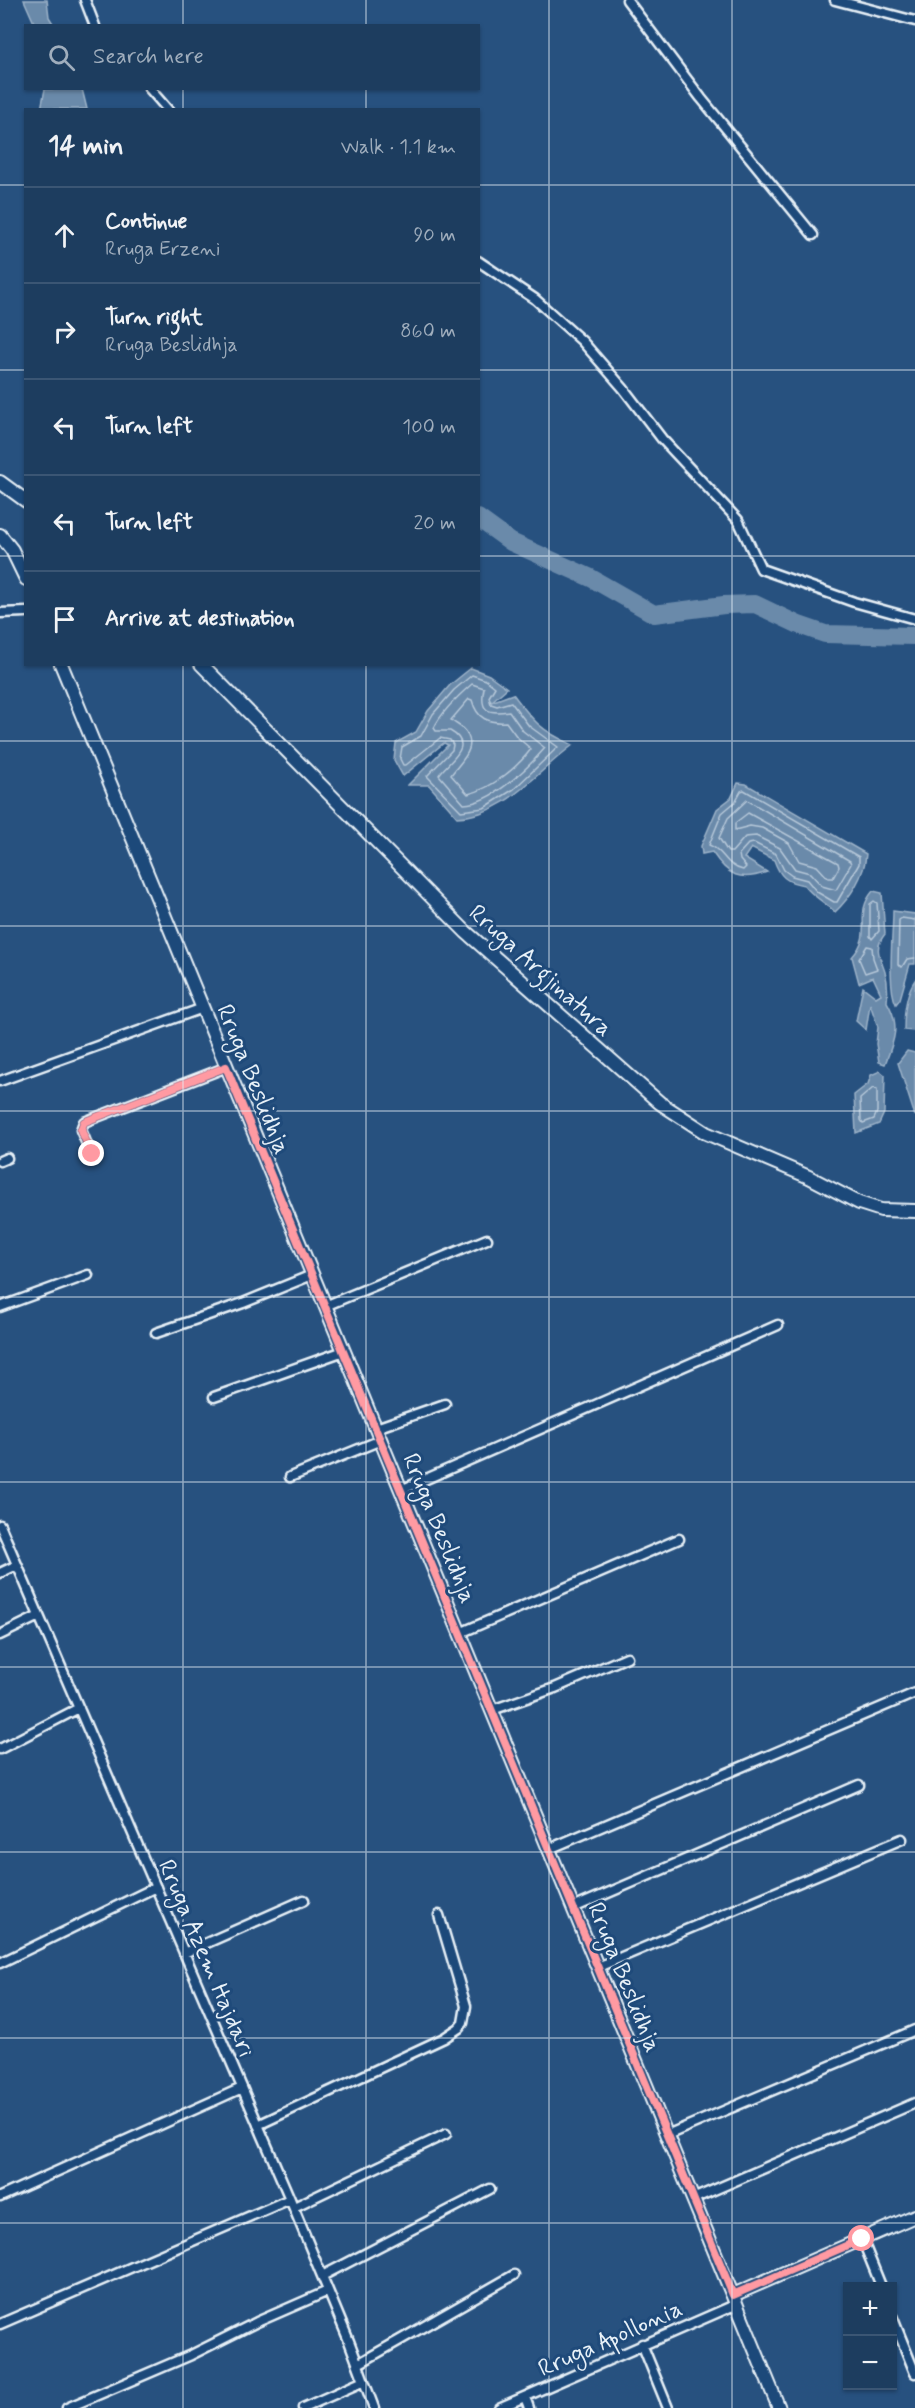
<!DOCTYPE html>
<html lang="en">
<head>
<meta charset="utf-8">
<style>
  :root { --surface:#1d3d5f; --page:#254465; --text:#f1f3f6; --muted:#a0aebd; --line:#3b5674 }
  body { margin:0; font-family:Mynerve,sans-serif; background:var(--page); color:var(--text) }
  .controls { position:absolute; right:18px; bottom:18px; display:grid; overflow:hidden; border-radius:0px; box-shadow:0 2px 4px #0004 }
  .controls button { width:54px; height:54px; display:grid; place-items:center; padding:0; border:0; border-bottom:2px solid var(--line); background:var(--surface); color:var(--text); font:30px sans-serif }
  .stop { position:absolute; width:18px; height:18px; margin:-14px; border:4px solid #ff9aa2; border-radius:50%; background:#fff }
  .stop.end { background:#ff9aa2; border-color:#fff; box-shadow:0 2px 6px #0008 }
  .list { margin:0; padding:0; list-style:none }
  h2 { display:flex; justify-content:space-between; align-items:center; height:78px; margin:0; padding:0 24px; font-size:26px }
  h2 small { font-size:20px; font-weight:400; color:var(--muted) }
  .list li { display:grid; grid-template-columns:39px 1fr auto; gap:18px; align-items:center; box-sizing:border-box; height:96px; padding:0 24px; border-top:2px solid var(--line) }
  .list b { display:block; font-size:22px; white-space:nowrap }
  .list p { margin:0; font-size:20px; white-space:nowrap; color:var(--muted) }
  .list em { font-size:20px; font-style:normal; color:var(--muted) }
  .icon { flex:none; width:33px; height:33px; fill:none; stroke:currentColor; stroke-width:2; stroke-linecap:round; stroke-linejoin:round }
  .map { position:relative; flex:none; width:915px; height:2408px; overflow:hidden }
  .search { position:absolute; background:var(--surface); box-shadow:0 2px 4px #0004; left:24px; top:24px; width:456px; height:66px; display:flex; align-items:center; gap:15px; box-sizing:border-box; padding:0 21px; border-radius:0px; color:var(--muted); font-size:22px }
  .panel { position:absolute; background:var(--surface); box-shadow:0 2px 4px #0004; left:24px; top:108px; width:456px; height:558px; border-radius:0px }
  .map>svg:first-child { display:block }
  .water { fill:#6b8aaa; stroke:#9db3c9; stroke-width:1.5 }
  .lines { fill:none; stroke-linecap:round; stroke-linejoin:round }
  .shore { stroke:#b6c8d9; stroke-width:1.5 }
  .river { stroke:#6b8aaa; stroke-width:18 }
  .street-casing { stroke:#e8f1f8; stroke-width:13 }
  .secondary-casing { stroke:#e8f1f8; stroke-width:16 }
  .street { stroke:#1f4a7a; stroke-width:8 }
  .secondary { stroke:#1f4a7a; stroke-width:12 }
  .route { stroke:#ff9aa2; stroke-width:8 }
  .grid { fill:none; stroke:#e8f1f8; stroke-width:1.5; stroke-opacity:0.55 }
  .labels { text-anchor:middle; stroke-width:6; stroke-linejoin:round; paint-order:stroke }
  .street-label { font-size:24px; fill:#e8f1f8; stroke:#1f4a7a }
</style>
</head>
<body>
<div class="map">
<svg width="915" height="2408" viewBox="0 0 915 2408">
  <rect width="100%" height="100%" fill="#27517f"/>
  <filter id="ink" filterUnits="userSpaceOnUse"><feTurbulence type="fractalNoise" baseFrequency=".0167" numOctaves="2"/><feDisplacementMap in="SourceGraphic" scale="12" xChannelSelector="R" yChannelSelector="G"/><feConvolveMatrix kernelMatrix="1 2 1 2 8 2 1 2 1" color-interpolation-filters="sRGB"/></filter>
  <g filter="url(#ink)">
    <!-- water -->
    <path class="water" d="M24,0H47L49,17L54,25H35Z
      M45,89H82L87,109H41Z
      M471,668L489,675L507,688L491,702L513,694C533,721 541,731 573,745C536,772 506,816 457,817L429,785H408L448,745L444,743L403,776L394,760L396,743L416,732L428,711L450,685Z
      M738,783L746,784L866,854C865,875 850,898 835,912C825,902 813,897 804,885C786,882 780,877 774,860L751,848L744,858L767,872C740,882 728,876 712,852L702,854L701,846L717,809L731,798Z
      M873,891L882,893L885,934C873,949 880,956 885,972C888,982 888,992 887,1002C901,1025 894,1041 885,1064L879,1062L876,1044L878,1027L870,1004L866,1030L856,1021L863,987L876,997L881,994L873,977L859,983L852,957C875,932 852,916 873,891Z
      M893,911L915,914V964H910L900,999L896,1004C887,986 893,934 893,911Z
      M915,980V1031L904,1030C904,1015 906,993 915,980Z
      M907,1051L915,1053V1116L898,1063Z
      M880,1071L885,1075L884,1113L879,1124L856,1133L854,1095L868,1084L871,1075Z"/>
    <g class="lines">
      <!-- shore -->
      <path class="shore" d="M472,675L486,680L495,687L489,697L491,704L497,706L511,702L529,726L558,747L514,789L484,808L461,811L427,776L452,750L453,745L450,740L440,738L406,765H403L400,759L402,747L421,736L433,714L454,690Z
        M472,684L484,688C479,712 488,714 509,711L523,731L545,748C528,768 492,803 464,804L439,775C447,762 477,746 450,731H436L434,728C442,711 458,696 472,684Z
        M469,699L472,700C477,719 488,723 506,722L517,737L531,749C517,768 491,789 468,794L451,775C461,761 481,746 462,728C459,725 454,723 451,720Z
        M744,790L859,857V864L837,902H834L817,892L807,880L792,876L784,870L776,854L754,843L748,844L739,854L740,860L746,867L743,870C725,866 724,850 709,845L722,813L735,802L741,791Z
        M747,800L850,861L851,864L836,890L822,886L810,873L795,869L780,848L756,836L745,837L732,852H728L719,838L728,818Z
        M748,813L838,863L839,867L833,878H828L817,866L799,861L789,843L762,828L750,826L735,830V823Z
        M874,901L877,903L879,931L872,939L870,936V904Z
        M915,920L902,918L899,920L898,965L902,967L907,959L915,958
        M867,946L872,947L873,958L877,969L865,973L859,959Z
        M873,1088L877,1090V1112L874,1119L863,1123L861,1120L860,1099Z"/>
      <!-- river -->
      <path class="river" d="M478,518L511,542L591,578L654,614L724,605L755,604L799,625L825,634L915,636"/>
      <defs>
        <path id="street" d="M85,0L95,26
          M627,0L701,98L813,235
          M835,0L915,21
          M149,88L168,110
          M478,261L535,299L582,341L623,388L662,439L738,520L761,569L854,602L915,619
          M0,613L26,612
          M0,1081L203,1008
          M91,1154L81,1130L84,1122L227,1067
          M0,1161L7,1158
          M325,1306L487,1239
          M0,1307L88,1275
          M156,1333L243,1303L312,1275
          M214,1397L344,1351
          M376,1428L445,1404
          M290,1477L381,1440
          M401,1490L778,1325
          M0,1525L290,2199L349,2341L374,2408
          M0,1573L17,1565
          M460,1633L679,1539
          M0,1635L39,1616
          M492,1710L555,1688L627,1657
          M0,1749L79,1708
          M549,1849L915,1693
          M573,1908L859,1785
          M184,1953L304,1900
          M0,1963L156,1887
          M598,1967L902,1839
          M258,2125L444,2038L459,2028L463,2023L466,2006L439,1915
          M667,2135L915,2030
          M0,2197L242,2088
          M693,2199L915,2103
          M294,2207L446,2134
          M862,2239L881,2286
          M322,2276L490,2189
          M892,2316L915,2373
          M0,2324L290,2199
          M642,2344L668,2408
          M358,2364L514,2275
          M525,2397L529,2408
          M67,2408L191,2355L257,2322L328,2291
          M303,2408L364,2381
          M499,2408L737,2304"/>
        <path id="secondary" d="M0,482L26,501
          M0,535L12,550L26,579
          M61,664L779,2408
          M201,664L466,932L660,1103L706,1133L809,1177L859,1203L881,1210L915,1211
          M733,2295L915,2216"/>
      </defs>
      <!-- street casing -->
      <use href="#street" class="street-casing"/>
      <!-- secondary casing -->
      <use href="#secondary" class="secondary-casing"/>
      <!-- street -->
      <use href="#street" class="street"/>
      <!-- secondary -->
      <use href="#secondary" class="secondary"/>
    </g>
  </g>
  <g class="lines" filter="url(#ink)">
    <!-- route -->
    <path class="route" d="M92,1154L81,1130L84,1122L226,1067L733,2295L862,2239"/>
  </g>
  <!-- grid -->
  <path class="grid" d="M183,0V26M366,0V26M549,0V2408M732,0V2408M183,88V110M366,88V110M0,185H26M478,185H915M0,370H26M478,370H915M0,556H26M478,556H915M183,664V2408M366,664V2408M0,741H915M0,926H915M0,1111H915M0,1297H915M0,1482H915M0,1667H915M0,1852H915M0,2038H915M0,2223H915"/>
  <g class="labels">
    <!-- street labels -->
    <g class="street-label">
      <text transform="translate(541 970) rotate(42)" y="8">Rruga Argjinatura</text>
      <text transform="translate(254 1079) rotate(68)" y="8">Rruga Beslidhja</text>
      <text transform="translate(440 1528) rotate(68)" y="8">Rruga Beslidhja</text>
      <text transform="translate(207 1958) rotate(67)" y="8">Rruga Azem Hajdari</text>
      <text transform="translate(625 1977) rotate(68)" y="8">Rruga Beslidhja</text>
      <text transform="translate(610 2338) rotate(-24)" y="8">Rruga Apollonia</text>
    </g>
  </g>
</svg>
<div class="controls">
<button>+</button>
<button>−</button>
</div>
<div class="stop" style="left:862px;top:2239px"></div>
<div class="stop end" style="left:92px;top:1154px"></div>
<div class="search"><svg class="icon" aria-label="search" viewBox="0 0 24 24"><circle cx="10" cy="10" r="6"/><path d="M15 15l6 6"/></svg>Search here</div>
<section class="panel">
<h2>14 min<small>Walk · 1.1 km</small></h2>
<ul class="list">
<li><svg class="icon" aria-label="ahead" viewBox="0 0 24 24"><path d="M12 20V5M6 11l6-6 6 6"/></svg><div><b>Continue</b><p>Rruga Erzeni</p></div><em>90 m</em></li>
<li><svg class="icon" aria-label="right" viewBox="0 0 24 24"><path d="M7 20v-9h11M14 6l5 5-5 5"/></svg><div><b>Turn right</b><p>Rruga Beslidhja</p></div><em>860 m</em></li>
<li><svg class="icon" aria-label="left" viewBox="0 0 24 24"><path d="M17 20v-9H6M10 6l-5 5 5 5"/></svg><div><b>Turn left</b></div><em>100 m</em></li>
<li><svg class="icon" aria-label="left" viewBox="0 0 24 24"><path d="M17 20v-9H6M10 6l-5 5 5 5"/></svg><div><b>Turn left</b></div><em>20 m</em></li>
<li><svg class="icon" aria-label="arrive" viewBox="0 0 24 24"><path d="M6 21V4h12l-3 4 3 4H6"/></svg><div><b>Arrive at destination</b></div></li>
</ul>
</section>
</div>
</body>
</html>
